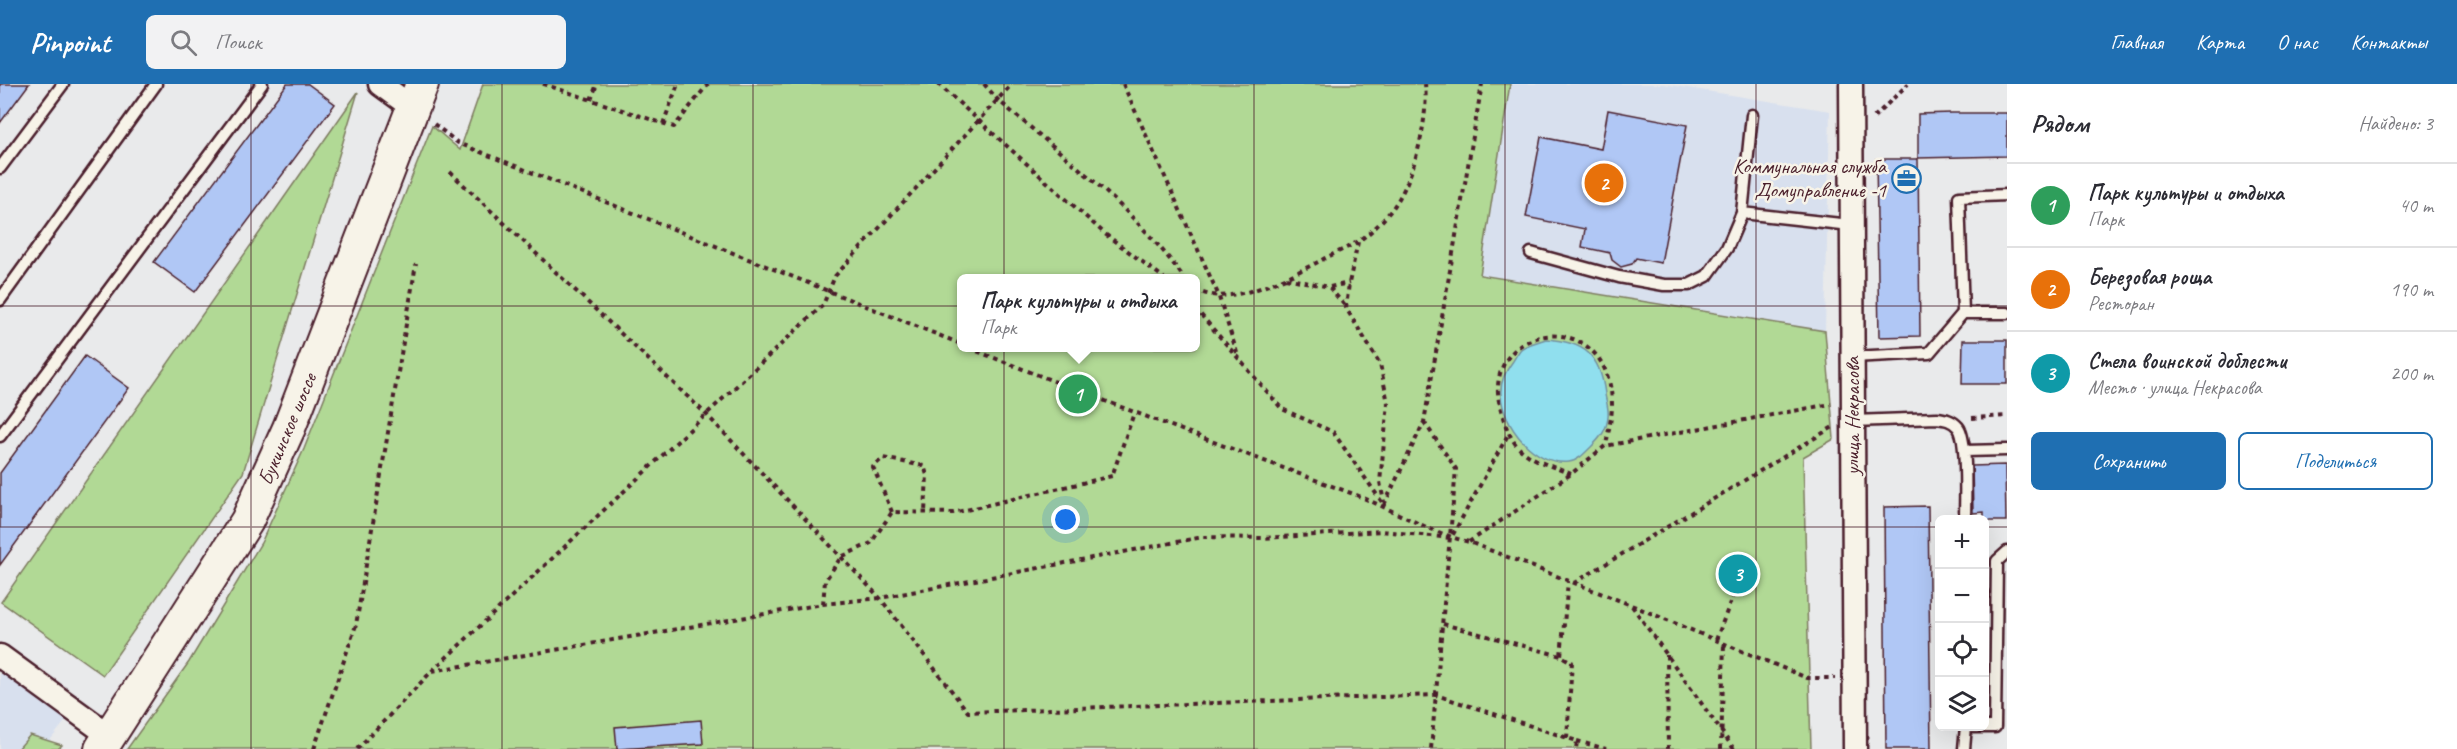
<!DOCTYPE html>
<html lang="ru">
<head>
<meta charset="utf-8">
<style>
  :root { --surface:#fff; --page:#f2f2f3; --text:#2b2b33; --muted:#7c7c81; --line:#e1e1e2; --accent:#1f6fb2 }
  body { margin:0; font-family:Caveat,sans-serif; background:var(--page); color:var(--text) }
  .controls { position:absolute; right:18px; bottom:18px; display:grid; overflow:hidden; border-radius:9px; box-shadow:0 6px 24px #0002 }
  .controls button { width:54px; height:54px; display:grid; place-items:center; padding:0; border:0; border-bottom:2px solid var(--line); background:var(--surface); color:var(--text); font:30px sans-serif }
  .you { position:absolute; left:1066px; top:436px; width:21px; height:21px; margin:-15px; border:4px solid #fff; border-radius:50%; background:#1a73e8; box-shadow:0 0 0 9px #1a73e833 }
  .badge { display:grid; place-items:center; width:39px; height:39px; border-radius:50%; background:var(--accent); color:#fff; font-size:20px; font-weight:700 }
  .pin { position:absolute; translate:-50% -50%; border:3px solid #fff; box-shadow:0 2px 6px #0006 }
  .popup { position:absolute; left:957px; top:190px; width:243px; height:78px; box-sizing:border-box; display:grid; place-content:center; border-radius:9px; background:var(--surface); filter:drop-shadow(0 2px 4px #0005); font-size:20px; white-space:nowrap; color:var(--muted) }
  .popup b { font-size:22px; color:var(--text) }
  .popup::after { content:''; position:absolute; left:50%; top:100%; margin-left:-12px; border:12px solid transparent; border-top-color:var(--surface) }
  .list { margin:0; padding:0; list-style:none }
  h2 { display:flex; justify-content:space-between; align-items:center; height:78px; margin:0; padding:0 24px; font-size:26px }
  h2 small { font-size:20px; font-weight:400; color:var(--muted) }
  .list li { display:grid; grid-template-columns:39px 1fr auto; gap:18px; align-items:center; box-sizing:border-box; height:84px; padding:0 24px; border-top:2px solid var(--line) }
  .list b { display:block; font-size:22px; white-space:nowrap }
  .list p { margin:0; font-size:20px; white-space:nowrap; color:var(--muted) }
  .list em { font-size:20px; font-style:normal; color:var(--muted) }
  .actions { display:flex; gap:12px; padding:18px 24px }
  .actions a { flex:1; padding:14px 0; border:2px solid var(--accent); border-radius:9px; text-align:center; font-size:21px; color:var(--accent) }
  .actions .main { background:var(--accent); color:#fff }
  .icon { flex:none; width:33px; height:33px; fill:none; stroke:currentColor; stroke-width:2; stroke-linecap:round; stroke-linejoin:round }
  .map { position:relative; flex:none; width:2007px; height:665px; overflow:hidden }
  header { display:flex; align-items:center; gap:36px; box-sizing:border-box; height:84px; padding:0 30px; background:var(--accent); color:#fff }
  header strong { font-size:28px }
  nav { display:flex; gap:33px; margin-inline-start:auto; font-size:21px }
  .search { width:420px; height:54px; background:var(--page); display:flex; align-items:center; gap:15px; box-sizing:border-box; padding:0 21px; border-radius:9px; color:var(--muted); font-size:22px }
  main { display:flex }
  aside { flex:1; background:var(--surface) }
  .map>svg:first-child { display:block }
  .built { fill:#d8e0ee }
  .green { fill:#b1d995; stroke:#7e7c60; stroke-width:1.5; fill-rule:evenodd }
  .water { fill:#90dfee; stroke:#7492a0; stroke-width:1.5 }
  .building { fill:#b0c7f5; stroke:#4a1f2b; stroke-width:1.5 }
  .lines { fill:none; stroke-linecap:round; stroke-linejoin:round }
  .lane-casing { stroke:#4a1f2b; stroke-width:15 }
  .street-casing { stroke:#4a1f2b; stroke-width:27 }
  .secondary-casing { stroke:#4a1f2b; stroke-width:36 }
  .path { stroke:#4a1f2b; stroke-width:4; stroke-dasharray:4.5 4.5; stroke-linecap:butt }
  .lane { stroke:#f7f3e8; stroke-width:10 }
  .street { stroke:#f7f3e8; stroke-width:22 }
  .secondary { stroke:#f7f3e8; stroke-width:32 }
  .grid { fill:none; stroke:#4a1f2b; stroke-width:1.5; stroke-opacity:0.55 }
  .labels { text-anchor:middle; stroke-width:5; stroke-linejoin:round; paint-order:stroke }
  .poi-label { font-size:21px; fill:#4a1f2b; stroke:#f7f3e8; text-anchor:end }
  .street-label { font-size:21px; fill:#4a1f2b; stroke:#f7f3e8 }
</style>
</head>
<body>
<header>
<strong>Pinpoint</strong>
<div class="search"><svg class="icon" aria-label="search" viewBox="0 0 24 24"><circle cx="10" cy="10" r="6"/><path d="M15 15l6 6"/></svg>Поиск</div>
<nav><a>Главная</a><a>Карта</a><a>О нас</a><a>Контакты</a></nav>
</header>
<main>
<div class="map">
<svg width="2007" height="665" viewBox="0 0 2007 665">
  <rect width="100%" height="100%" fill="#e9eaeb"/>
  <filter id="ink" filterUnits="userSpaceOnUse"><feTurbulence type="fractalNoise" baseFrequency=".0167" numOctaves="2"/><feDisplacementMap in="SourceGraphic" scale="12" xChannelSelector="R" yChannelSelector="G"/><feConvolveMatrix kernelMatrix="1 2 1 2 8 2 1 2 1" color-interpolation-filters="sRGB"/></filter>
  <g filter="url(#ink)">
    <!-- built -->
    <path class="built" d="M1510,0H1663L1830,27L1825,247L1480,191Z
      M0,583L68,634L43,665H0Z"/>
    <!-- green -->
    <path class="green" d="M483,0H1510L1480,191L1825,247L1834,355L1803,373L1811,665H127L189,578L261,459L304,365L432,42L460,66ZM961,194H1195V264H961Z
      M358,8L243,389L103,591L1,518Z
      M30,651L62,661L58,665H18Z"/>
    <!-- water -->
    <path class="water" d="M1546,255C1584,258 1600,270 1605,310C1606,317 1609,325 1608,332C1607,346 1601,353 1591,363C1585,369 1578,377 1569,378C1535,382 1502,342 1501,310C1500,297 1506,287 1513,277C1515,274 1518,268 1521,265C1527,260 1538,258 1546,255Z"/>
    <!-- building -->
    <path class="building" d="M0,0H29L0,39Z
      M287,0H308L335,20L195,208L154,178Z
      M1608,26L1687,41L1661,179L1636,174L1632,180L1621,183L1612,176L1610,169L1582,163L1585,145L1526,133L1541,53L1601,65Z
      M1952,29H2007V72L1918,74V30Z
      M1952,29H2007V72L1918,74V30Z
      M1876,75H1918L1920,252L1879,253Z
      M1963,256H2007V300H1962Z
      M85,272L129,304L0,481V389Z
      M2005,381L2006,437H1984V428L1973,429L1972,382Z
      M1928,422L1931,665H1886L1884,423Z
      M701,636L703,660L617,665L615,643Z"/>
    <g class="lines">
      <defs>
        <path id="lane" d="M0,84L63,0
          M1742,129L1850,141
          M1531,169L1619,193L1664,201H1689L1707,192L1727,164L1742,129L1752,31
          M0,216L156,0
          M1963,229H2007
          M1852,273L1929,269L1963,229L1959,113L2007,111
          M1853,337L1937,334C1945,335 1952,336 1958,343C1968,355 1965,418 1965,436
          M0,352L262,0
          M1964,367L2007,366
          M1966,643H1995L1997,477L2007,468
          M1964,665L1966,642"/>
        <path id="street" d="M380,0L413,24
          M1851,0L1855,665
          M0,572L110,652"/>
        <path id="secondary" d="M101,665L247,437L289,344L422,0"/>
      </defs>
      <!-- lane casing -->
      <use href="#lane" class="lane-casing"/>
      <!-- street casing -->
      <use href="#street" class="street-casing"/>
      <!-- secondary casing -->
      <use href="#secondary" class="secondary-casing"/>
      <!-- path -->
      <path class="path" d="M543,0L674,43L708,0
        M938,0L1105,150L1164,194
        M984,0L998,16C1063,72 1134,124 1184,194
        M1123,0L1218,210L1239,275
        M591,16L597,0
        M1874,33L1908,0
        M434,40L458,59L961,260
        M663,40L678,0
        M450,88L706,330L880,514L968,628L1436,611L1577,657L1576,665
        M1358,158L1349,199L1346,224L1380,280L1388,319L1380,398L1384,418
        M1286,194L1329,203L1346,223
        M1330,203L1349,199
        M1195,205C1228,226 1290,192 1320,177C1332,170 1346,165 1357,158C1368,151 1380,140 1388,130C1413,102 1429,37 1425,0
        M1195,224L1282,325L1333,348L1384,421
        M969,264C1096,314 1223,362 1351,409C1391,424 1428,448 1469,458L1631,521L1807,594H1835
        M1972,334L2007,332
        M1424,338L1456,385L1431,665
        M1571,390C1554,383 1530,376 1518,363C1509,353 1504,338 1501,326C1476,239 1611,217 1612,321C1612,334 1608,348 1606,362
        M1384,421L1424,338L1482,0
        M892,428L873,383L883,374L924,382L927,391L925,428
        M1469,458L1571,390L1605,362L1831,320
        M1574,499L1833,343
        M823,520L825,497L841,473L871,459L892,428L953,429L1112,392L1134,329
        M1632,522L1734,665
        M1443,540L1561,572
        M1716,556L1735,506
        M1667,571L1668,665
        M432,587L823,520L880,514L1203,453L1264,454L1381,447L1451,454L1509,349
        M1567,654L1572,578L1561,572L1568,497
        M1577,657L1606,665
        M314,665L356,541L416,180
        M357,665L432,587L823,221L835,192L1012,0
        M1721,665L1724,559"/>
      <!-- lane -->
      <use href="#lane" class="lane"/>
      <!-- street -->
      <use href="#street" class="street"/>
      <!-- secondary -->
      <use href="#secondary" class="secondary"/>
    </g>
  </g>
  <!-- grid -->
  <path class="grid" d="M251,0V665M502,0V665M753,0V665M1004,0V665M1254,0V665M1505,0V665M1756,0V665M0,222H2007M0,443H1940M1984,443H2007"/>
  <!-- icons -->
  <defs>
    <symbol id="office-ring" viewBox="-11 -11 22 22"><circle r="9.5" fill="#f7f3e8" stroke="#1f6fb2" stroke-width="1.5"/><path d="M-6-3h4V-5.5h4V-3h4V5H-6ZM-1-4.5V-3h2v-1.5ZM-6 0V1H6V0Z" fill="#1f6fb2"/></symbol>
  </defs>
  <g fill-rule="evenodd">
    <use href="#office-ring" x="1890" y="78" width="33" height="33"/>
  </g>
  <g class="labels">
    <!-- poi labels -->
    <g class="poi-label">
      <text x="1886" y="89">Коммунальная служба<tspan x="1886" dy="24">Домуправление -1</tspan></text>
    </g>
    <!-- street labels -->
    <g class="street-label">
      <text transform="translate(1852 332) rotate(-90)" y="7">улица Некрасова</text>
      <text transform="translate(287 345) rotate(-67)" y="7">Букинское шоссе</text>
    </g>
  </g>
</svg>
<div class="controls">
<button>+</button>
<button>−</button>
<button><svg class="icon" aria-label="locate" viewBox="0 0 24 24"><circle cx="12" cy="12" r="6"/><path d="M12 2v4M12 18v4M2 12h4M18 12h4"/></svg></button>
<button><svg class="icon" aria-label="layers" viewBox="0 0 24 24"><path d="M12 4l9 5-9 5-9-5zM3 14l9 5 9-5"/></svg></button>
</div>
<div class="you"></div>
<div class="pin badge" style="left:1078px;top:310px;background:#2e9e5b">1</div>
<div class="popup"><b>Парк культуры и отдыха</b>Парк</div>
<div class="pin badge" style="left:1604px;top:99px;background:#e8710a">2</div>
<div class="pin badge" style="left:1738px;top:490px;background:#0f9aa8">3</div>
</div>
<aside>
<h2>Рядом<small>Найдено: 3</small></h2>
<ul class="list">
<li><span class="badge" style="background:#2e9e5b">1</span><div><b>Парк культуры и отдыха</b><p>Парк</p></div><em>40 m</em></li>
<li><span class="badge" style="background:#e8710a">2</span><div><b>Березовая роща</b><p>Ресторан</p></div><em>190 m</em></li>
<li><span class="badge" style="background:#0f9aa8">3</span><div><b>Стела воинской доблести</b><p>Место · улица Некрасова</p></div><em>200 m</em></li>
</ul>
<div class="actions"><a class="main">Сохранить</a><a>Поделиться</a></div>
</aside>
</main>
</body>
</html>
